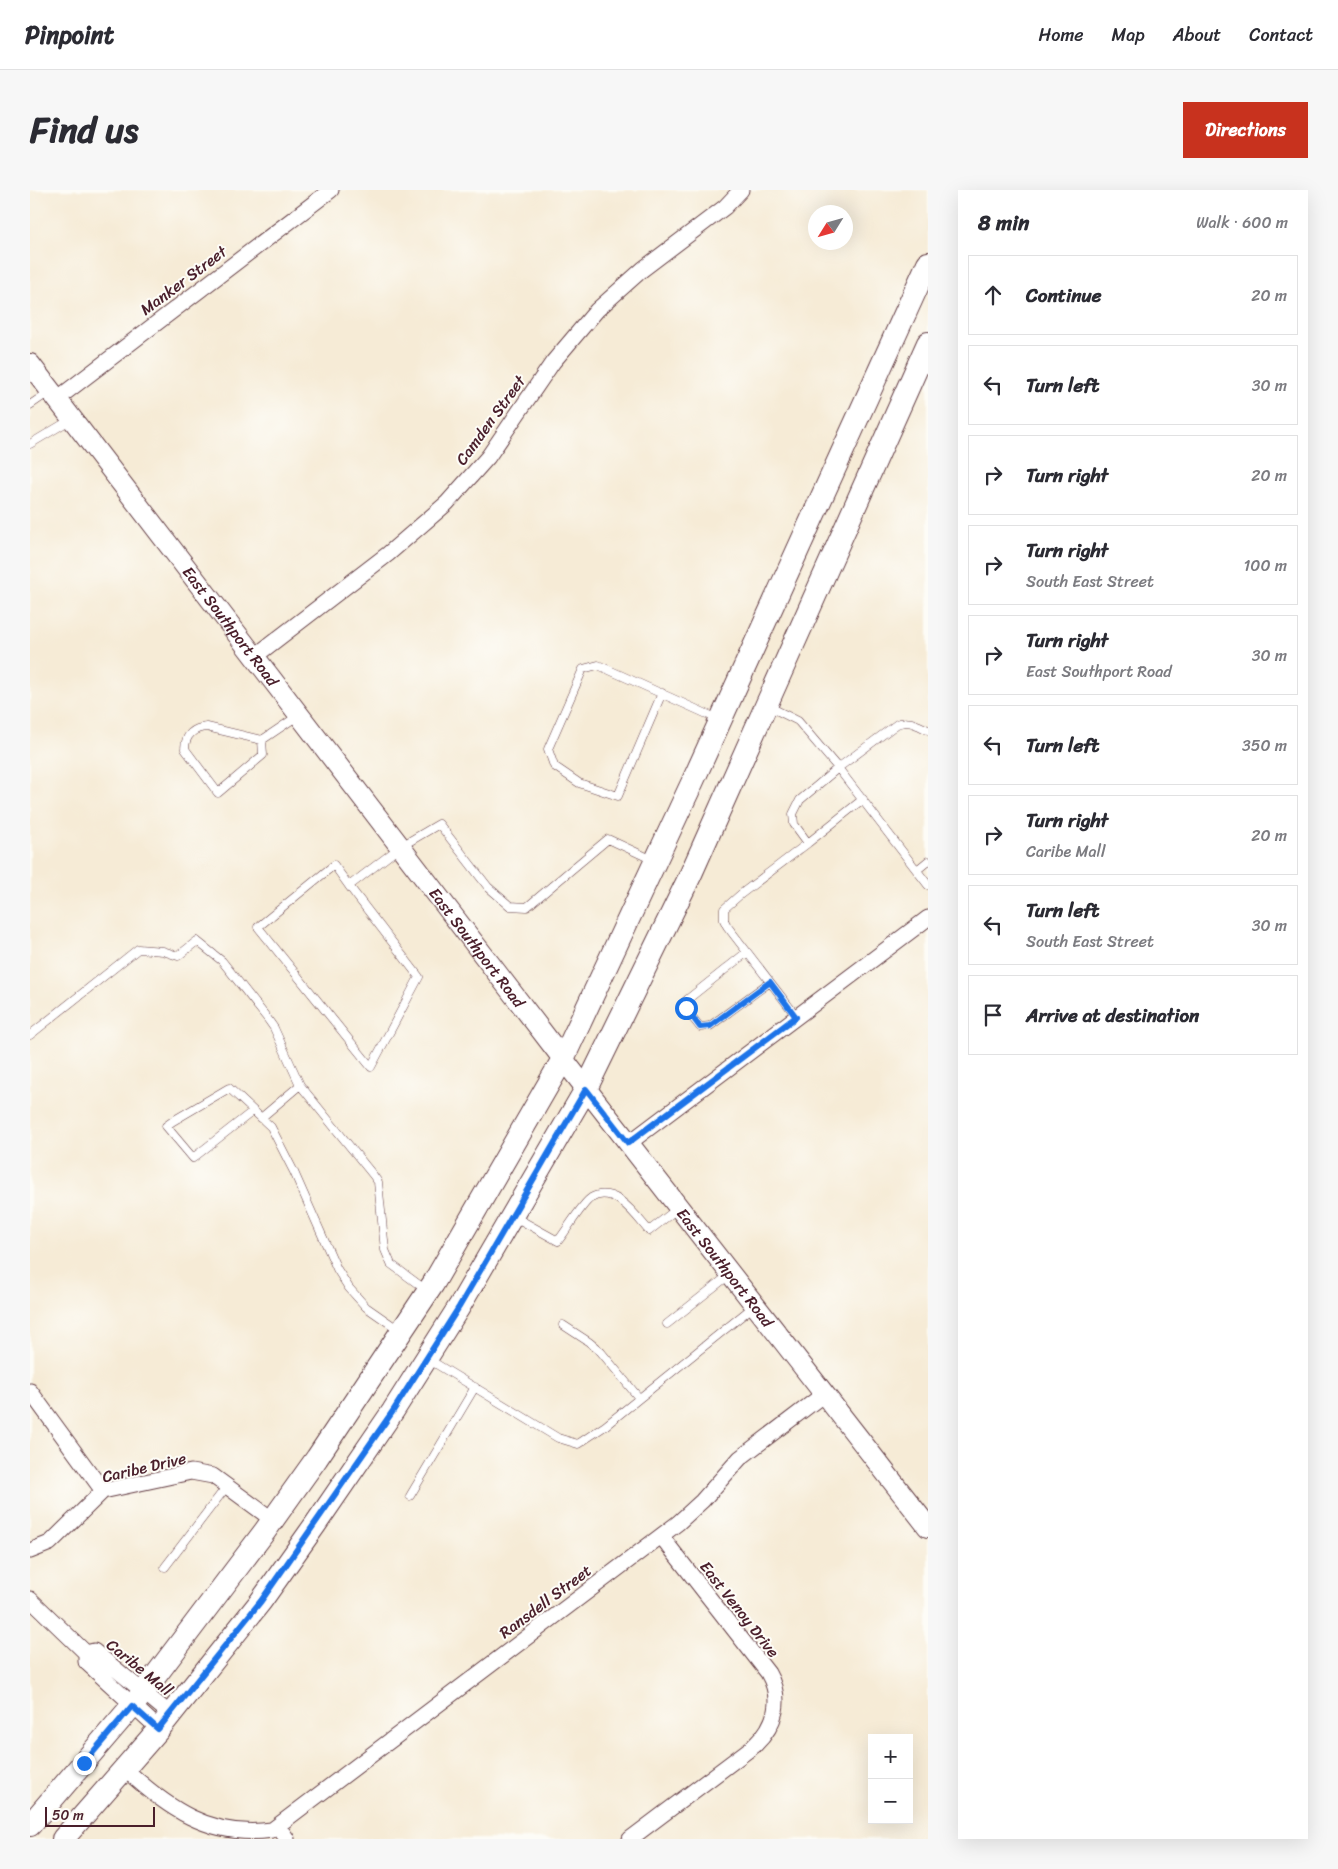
<!DOCTYPE html>
<html lang="en">
<head>
<meta charset="utf-8">
<style>
  :root { --surface:#fff; --page:#f7f7f7; --text:#2b2b33; --muted:#7c7c81; --line:#e1e1e2; --accent:#c8321e }
  body { margin:0; font-family:Sriracha,sans-serif; background:var(--page); color:var(--text) }
  .controls { position:absolute; right:15px; bottom:15px; display:grid; overflow:hidden; border-radius:0px; box-shadow:0 5px 20px #0002 }
  .controls button { width:45px; height:45px; display:grid; place-items:center; padding:0; border:0; border-bottom:1px solid var(--line); background:var(--surface); color:var(--text); font:25px sans-serif }
  .compass { position:absolute; left:778px; top:15px; width:45px; height:45px; border-radius:50%; background:var(--surface); box-shadow:0 5px 20px #0002; rotate:233deg }
  .scale { position:absolute; left:15px; bottom:12px; width:110px; box-sizing:border-box; padding-left:5px; border:2px solid #4a1f2b; border-top:0; font-size:14px; line-height:18px; white-space:nowrap; color:#4a1f2b; -webkit-text-stroke:4px #fdfcf7; paint-order:stroke }
  .stop { position:absolute; width:15px; height:15px; margin:-11px; border:4px solid #1a73e8; border-radius:50%; background:#fff }
  .stop.end { background:#1a73e8; border-color:#fff; box-shadow:0 1px 5px #0008 }
  .list { margin:0; padding:0; list-style:none }
  h2 { display:flex; justify-content:space-between; align-items:center; height:65px; margin:0; padding:0 20px; font-size:21px }
  h2 small { font-size:16px; font-weight:400; color:var(--muted) }
  .list li { display:grid; grid-template-columns:32px 1fr auto; gap:15px; align-items:center; box-sizing:border-box; height:80px; margin:0 10px 10px; padding:0 10px; border:1px solid var(--line); border-radius:0px }
  .list b { display:block; font-size:19px; white-space:nowrap }
  .list p { margin:0; font-size:16px; white-space:nowrap; color:var(--muted) }
  .list em { font-size:16px; font-style:normal; color:var(--muted) }
  .icon { flex:none; width:28px; height:28px; fill:none; stroke:currentColor; stroke-width:2; stroke-linecap:round; stroke-linejoin:round }
  .map { position:relative; flex:none; width:898px; height:1649px; overflow:hidden; border-radius:0px }
  header { display:flex; align-items:center; gap:30px; box-sizing:border-box; height:70px; padding:0 25px; background:var(--surface); border-bottom:1px solid var(--line) }
  header strong { font-size:24px }
  nav { display:flex; gap:28px; margin-inline-start:auto; font-size:18px }
  .intro { display:flex; align-items:center; justify-content:space-between; box-sizing:border-box; height:120px; padding:0 30px }
  h1 { margin:0; font-size:35px }
  .button { padding:12px 22px; border-radius:0px; background:var(--accent); color:#fff; font-size:18px; font-weight:700 }
  main { display:flex; gap:30px; padding:0 30px }
  aside { flex:1; background:var(--surface); border-radius:0px; box-shadow:0 5px 20px #0002 }
  .map>svg:first-child { display:block }
  .lines { fill:none; stroke-linecap:round; stroke-linejoin:round }
  .service-casing { stroke:#643e45; stroke-width:9 }
  .minor-casing { stroke:#643e45; stroke-width:17 }
  .secondary-casing { stroke:#643e45; stroke-width:22 }
  .primary-casing { stroke:#643e45; stroke-width:24 }
  .service { stroke:#fff; stroke-width:8 }
  .minor { stroke:#fff; stroke-width:15 }
  .secondary { stroke:#fff; stroke-width:20 }
  .primary { stroke:#fff; stroke-width:22 }
  .route { stroke:#1a73e8; stroke-width:6 }
  .labels { text-anchor:middle; stroke-width:4; stroke-linejoin:round; paint-order:stroke }
  .street-label { font-size:16px; fill:#4a1f2b; stroke:#fdfcf7 }
</style>
</head>
<body>
<header>
<strong>Pinpoint</strong>
<nav><a>Home</a><a>Map</a><a>About</a><a>Contact</a></nav>
</header>
<div class="intro"><h1>Find us</h1><a class="button">Directions</a></div>
<main>
<div class="map">
<svg width="898" height="1649" viewBox="0 0 898 1649">
  <rect width="100%" height="100%" fill="#fdfcf7"/>
  <filter id="ink" filterUnits="userSpaceOnUse"><feTurbulence type="fractalNoise" baseFrequency=".02" numOctaves="2"/><feDisplacementMap in="SourceGraphic" scale="10" xChannelSelector="R" yChannelSelector="G"/><feConvolveMatrix kernelMatrix="1 2 1 2 8 2 1 2 1" color-interpolation-filters="sRGB"/></filter>
  <filter id="wash" filterUnits="userSpaceOnUse"><feTurbulence type="fractalNoise" baseFrequency=".0096" numOctaves="4" result="noise"/><feDisplacementMap in="SourceGraphic" scale="20" xChannelSelector="R" yChannelSelector="G"/><feGaussianBlur stdDeviation="1.12" result="paint"/><feColorMatrix in="noise" values="0 0 0 0 0 0 0 0 0 0 0 0 0 0 0 0 0 1.4 0 .05"/><feComposite in="paint" operator="in"/></filter>
  <g filter="url(#wash)">
    <rect width="100%" height="100%" fill="#f6ebd6"/>
  </g>
  <g filter="url(#ink)">
    <g class="lines">
      <defs>
        <path id="service" d="M0,215L19,202
          M0,254L40,230
          M632,503L588,606L549,593L524,576L518,559L553,479L568,475L688,529
          M738,516L768,531L808,578L898,695
          M232,550L233,565L188,603L155,559C155,545 163,538 177,537L232,550L269,525
          M833,609L778,653L764,634L763,624L770,610L808,578L867,534C878,529 887,535 898,540
          M887,680L898,671
          M319,696L389,787L341,877L228,737L304,675L319,696L370,657L409,634L458,697L480,716L497,717L578,649L623,670
          M717,762L658,809L654,813L662,827L670,837L680,836L740,792
          M767,827L697,736L694,730V719L711,704L778,653
          M0,845L108,759L133,761L148,766L167,751L192,771L237,828L244,838L270,895L343,985L348,992L355,1060L361,1074L396,1100
          M223,921L163,968L136,936L143,931L199,898L241,937L264,982L307,1079L319,1098L336,1117L369,1140
          M231,928L270,895
          M483,1026L528,1051C535,1043 553,1012 561,1008C585,994 606,1026 619,1041L648,1018
          M637,1134L699,1085
          M533,1135L559,1152L571,1162L609,1208
          M398,1169L528,1248L548,1254L575,1236L724,1116
          M380,1306L445,1197
          M135,1377L197,1296"/>
        <path id="minor" d="M27,209L301,0
          M224,467L358,364L417,313L458,267L523,172L567,120L613,79L695,17L711,0
          M599,953L898,728
          M0,1201L73,1301
          M0,1361L20,1353L73,1301L161,1282L183,1286L243,1330
          M0,1409L56,1463V1472L129,1539
          M56,1463L64,1461L140,1524
          M95,1579C136,1617 180,1649 242,1640L648,1333L672,1311L710,1268L794,1204
          M248,1636L257,1649
          M600,1649L725,1555C746,1535 753,1509 738,1483L631,1346"/>
        <g id="secondary">
          <path id="s1" d="M0,174L533,869L898,1337"/>
        </g>
        <path id="primary" d="M0,1635L108,1509L235,1341L287,1268L403,1094L533,869L662,593L898,73
          M33,1649L129,1539L231,1411L285,1335L363,1221L429,1117L556,899L660,686L898,153"/>
      </defs>
      <!-- service casing -->
      <use href="#service" class="service-casing"/>
      <!-- minor casing -->
      <use href="#minor" class="minor-casing"/>
      <!-- secondary casing -->
      <use href="#secondary" class="secondary-casing"/>
      <!-- primary casing -->
      <use href="#primary" class="primary-casing"/>
      <!-- service -->
      <use href="#service" class="service"/>
      <!-- minor -->
      <use href="#minor" class="minor"/>
      <!-- secondary -->
      <use href="#secondary" class="secondary"/>
      <!-- primary -->
      <use href="#primary" class="primary"/>
    </g>
  </g>
  <g class="lines" filter="url(#ink)">
    <!-- route -->
    <path class="route" d="M54,1573L102,1516L128,1539L231,1411L363,1221L429,1117L556,899L598,953L766,827L740,792L680,836L670,837L656,818"/>
  </g>
  <g class="labels">
    <!-- street labels -->
    <g class="street-label">
      <text transform="translate(153 90) rotate(-37)" y="6">Manker Street</text>
      <text transform="translate(460 230) rotate(-54)" y="6">Camden Street</text>
      <text dy="6" stroke="none"><textPath href="#s1" startOffset="330">East Southport Road</textPath></text>
      <text dy="6" stroke="none"><textPath href="#s1" startOffset="735">East Southport Road</textPath></text>
      <text dy="6" stroke="none"><textPath href="#s1" startOffset="1140">East Southport Road</textPath></text>
      <text transform="translate(114 1277) rotate(-13)" y="6">Caribe Drive</text>
      <text transform="translate(515 1411) rotate(-37)" y="6">Ransdell Street</text>
      <text transform="translate(710 1419) rotate(52)" y="6">East Venoy Drive</text>
      <text transform="translate(110 1477) rotate(39)" y="6">Caribe Mall</text>
    </g>
  </g>
</svg>
<div class="controls">
<button>+</button>
<button>−</button>
</div>
<svg class="compass" viewBox="-18 -18 36 36"><path d="M0-13l5 13h-10z" fill="#e53935"/><path d="M0 13l5-13h-10z" fill="#7c7c81"/></svg>
<div class="scale">50 m</div>
<div class="stop" style="left:656px;top:818px"></div>
<div class="stop end" style="left:54px;top:1573px"></div>
</div>
<aside>
<h2>8 min<small>Walk · 600 m</small></h2>
<ul class="list">
<li><svg class="icon" aria-label="ahead" viewBox="0 0 24 24"><path d="M12 20V5M6 11l6-6 6 6"/></svg><div><b>Continue</b></div><em>20 m</em></li>
<li><svg class="icon" aria-label="left" viewBox="0 0 24 24"><path d="M17 20v-9H6M10 6l-5 5 5 5"/></svg><div><b>Turn left</b></div><em>30 m</em></li>
<li><svg class="icon" aria-label="right" viewBox="0 0 24 24"><path d="M7 20v-9h11M14 6l5 5-5 5"/></svg><div><b>Turn right</b></div><em>20 m</em></li>
<li><svg class="icon" aria-label="right" viewBox="0 0 24 24"><path d="M7 20v-9h11M14 6l5 5-5 5"/></svg><div><b>Turn right</b><p>South East Street</p></div><em>100 m</em></li>
<li><svg class="icon" aria-label="right" viewBox="0 0 24 24"><path d="M7 20v-9h11M14 6l5 5-5 5"/></svg><div><b>Turn right</b><p>East Southport Road</p></div><em>30 m</em></li>
<li><svg class="icon" aria-label="left" viewBox="0 0 24 24"><path d="M17 20v-9H6M10 6l-5 5 5 5"/></svg><div><b>Turn left</b></div><em>350 m</em></li>
<li><svg class="icon" aria-label="right" viewBox="0 0 24 24"><path d="M7 20v-9h11M14 6l5 5-5 5"/></svg><div><b>Turn right</b><p>Caribe Mall</p></div><em>20 m</em></li>
<li><svg class="icon" aria-label="left" viewBox="0 0 24 24"><path d="M17 20v-9H6M10 6l-5 5 5 5"/></svg><div><b>Turn left</b><p>South East Street</p></div><em>30 m</em></li>
<li><svg class="icon" aria-label="arrive" viewBox="0 0 24 24"><path d="M6 21V4h12l-3 4 3 4H6"/></svg><div><b>Arrive at destination</b></div></li>
</ul>
</aside>
</main>
</body>
</html>
